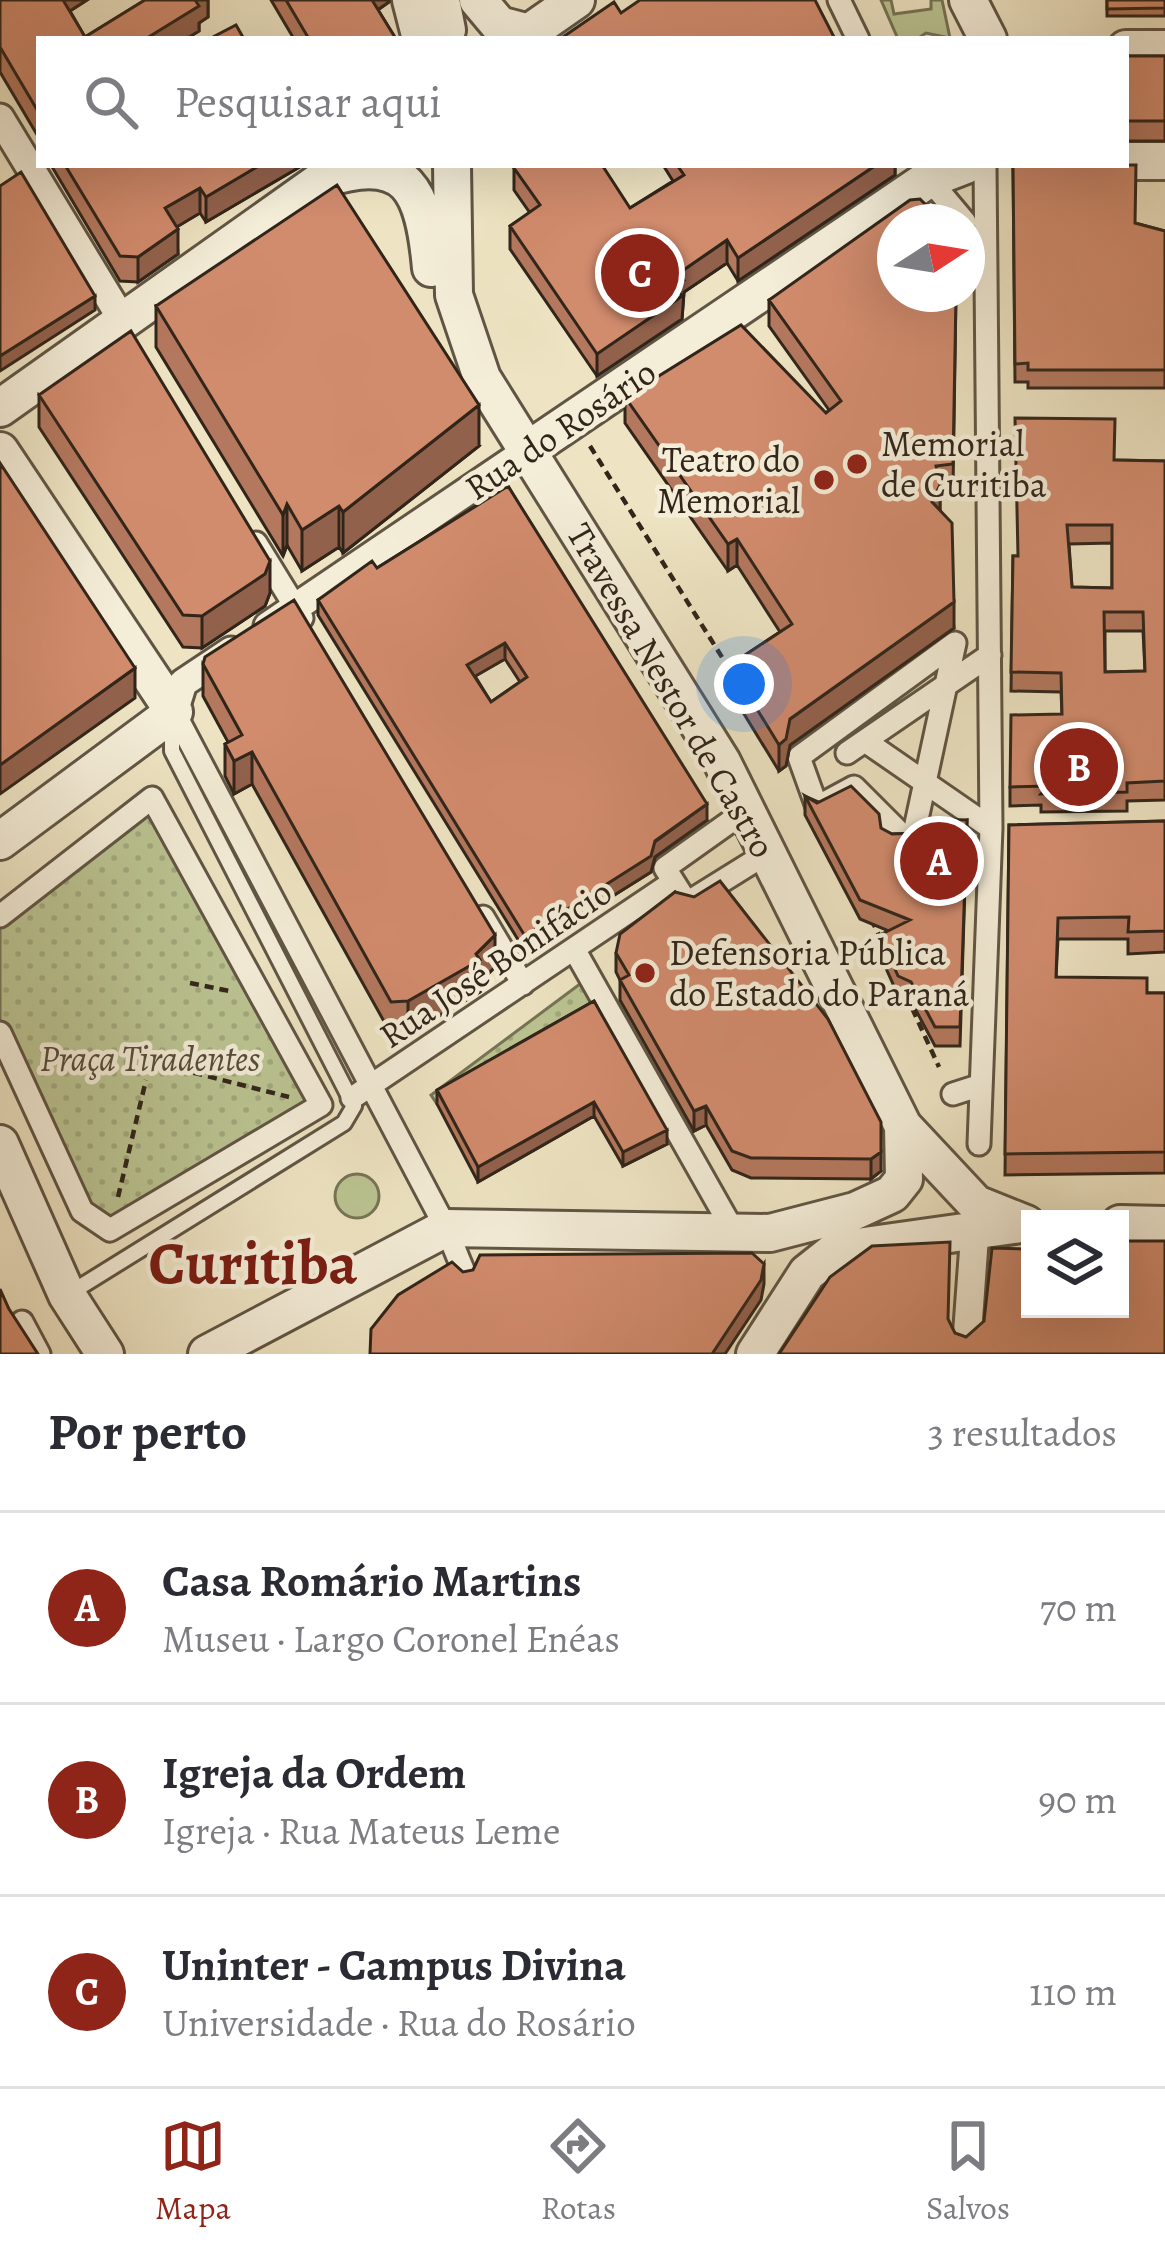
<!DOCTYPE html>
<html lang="pt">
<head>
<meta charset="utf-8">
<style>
  :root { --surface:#fff; --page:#f7f7f7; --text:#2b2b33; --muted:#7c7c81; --line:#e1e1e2; --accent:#8f2418 }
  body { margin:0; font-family:Alegreya,serif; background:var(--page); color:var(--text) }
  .controls { position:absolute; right:36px; bottom:36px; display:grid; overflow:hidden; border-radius:0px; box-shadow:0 12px 48px #0002 }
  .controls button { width:108px; height:108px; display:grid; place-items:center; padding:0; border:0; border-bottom:3px solid var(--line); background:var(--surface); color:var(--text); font:60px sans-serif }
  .compass { position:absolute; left:877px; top:204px; width:108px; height:108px; border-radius:50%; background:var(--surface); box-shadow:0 12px 48px #0002; rotate:78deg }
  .you { position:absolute; left:744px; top:684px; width:42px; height:42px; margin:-30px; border:9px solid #fff; border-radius:50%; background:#1a73e8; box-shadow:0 0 0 18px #1a73e833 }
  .badge { display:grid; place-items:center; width:78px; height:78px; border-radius:50%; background:var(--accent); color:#fff; font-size:39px; font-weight:700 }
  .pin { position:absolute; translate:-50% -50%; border:6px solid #fff; box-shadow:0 3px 12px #0006 }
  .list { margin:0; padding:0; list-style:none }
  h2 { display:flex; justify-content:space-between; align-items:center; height:156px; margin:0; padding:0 48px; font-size:51px }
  h2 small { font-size:39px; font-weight:400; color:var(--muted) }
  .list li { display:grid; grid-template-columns:78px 1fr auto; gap:36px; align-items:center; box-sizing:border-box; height:192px; padding:0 48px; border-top:3px solid var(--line) }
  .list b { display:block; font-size:45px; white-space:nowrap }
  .list p { margin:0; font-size:39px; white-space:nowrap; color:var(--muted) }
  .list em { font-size:39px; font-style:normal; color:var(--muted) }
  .icon { flex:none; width:66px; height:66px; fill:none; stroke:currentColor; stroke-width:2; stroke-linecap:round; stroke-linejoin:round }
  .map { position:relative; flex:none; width:1165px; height:1354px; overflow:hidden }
  .search { position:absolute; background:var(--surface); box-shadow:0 12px 48px #0002; left:36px; right:36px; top:36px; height:132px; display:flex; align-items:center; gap:30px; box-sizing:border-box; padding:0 42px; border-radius:0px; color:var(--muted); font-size:45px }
  .sheet { height:732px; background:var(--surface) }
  nav { display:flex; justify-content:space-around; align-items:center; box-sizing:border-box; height:168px; border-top:3px solid var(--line); background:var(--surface); font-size:33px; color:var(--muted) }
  nav a { display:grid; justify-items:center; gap:6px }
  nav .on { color:var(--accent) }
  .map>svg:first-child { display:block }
  .grass { fill:#bbc492; stroke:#767456; stroke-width:3 }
  .park { fill:url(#park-dots); stroke:#767456; stroke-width:3 }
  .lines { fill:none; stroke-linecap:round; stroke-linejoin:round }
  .service-casing { stroke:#605544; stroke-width:20 }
  .pedestrian-casing { stroke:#605544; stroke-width:27 }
  .minor-casing { stroke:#605544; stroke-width:33 }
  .tertiary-casing { stroke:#605544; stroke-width:42 }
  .path { stroke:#31251a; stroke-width:4.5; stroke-dasharray:9 6; stroke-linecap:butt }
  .service { stroke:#f4edd8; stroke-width:14 }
  .pedestrian { stroke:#f4edd8; stroke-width:21 }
  .minor { stroke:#f4edd8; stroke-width:27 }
  .tertiary { stroke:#f4edd8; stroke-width:36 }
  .wall { fill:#b4785e; stroke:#31251a; stroke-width:3; fill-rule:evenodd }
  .shaded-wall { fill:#92614c; stroke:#31251a; stroke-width:3 }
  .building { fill:#d18b6d; stroke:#31251a; stroke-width:3; fill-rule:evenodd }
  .poi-dot { fill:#8f2418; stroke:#f4edd8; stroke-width:4.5 }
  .labels { text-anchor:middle; stroke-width:9; stroke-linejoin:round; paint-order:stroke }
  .street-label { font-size:36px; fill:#31251a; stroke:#f4edd8 }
  .poi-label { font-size:36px; fill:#31251a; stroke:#f4edd8; text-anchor:start }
  .park-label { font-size:36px; font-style:italic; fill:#544d38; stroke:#f4edd8 }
  .town-label { font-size:60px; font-weight:bold; fill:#7a1f14; stroke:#f4edd8 }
</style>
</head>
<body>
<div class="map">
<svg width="1165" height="1354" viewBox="0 0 1165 1354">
  <defs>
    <pattern id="park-dots" width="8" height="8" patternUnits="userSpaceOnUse" patternTransform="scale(3)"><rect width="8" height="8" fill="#bbc492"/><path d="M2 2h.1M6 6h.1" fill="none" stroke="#a1a87d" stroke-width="1.8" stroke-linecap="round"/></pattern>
  </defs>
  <rect width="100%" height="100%" fill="#eee4c3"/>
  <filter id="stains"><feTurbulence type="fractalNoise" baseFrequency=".00167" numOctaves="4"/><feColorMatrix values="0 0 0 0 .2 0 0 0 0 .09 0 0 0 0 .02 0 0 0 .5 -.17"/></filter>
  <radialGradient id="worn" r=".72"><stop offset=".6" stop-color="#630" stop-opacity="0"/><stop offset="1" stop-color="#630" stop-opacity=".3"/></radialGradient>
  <!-- grass -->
  <path class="grass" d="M881,0H891L894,14L931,9V0H942L950,38L926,33L917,39H898Z
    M335 1196a22 22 0 1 1 44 0a22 22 0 1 1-44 0Z"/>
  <!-- park -->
  <path class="park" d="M152,798L321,1105L110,1230L82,1211L0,1033V916Z
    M584,981L602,1010L437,1104L431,1095Z"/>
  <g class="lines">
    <defs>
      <path id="service" d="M67,1295L344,1123L354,1106L172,751V722"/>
      <path id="pedestrian" d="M839,0L858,39
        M923,172L965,222
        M256,543L302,618
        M955,643L913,838H893L897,830L854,787L817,807L799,757Z
        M174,712L446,1228L466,1277
        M865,741L991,828
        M847,753L990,655
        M748,809L665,868L687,903L769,852
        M0,916L152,798L321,1105L110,1230L82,1211L0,1033
        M483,917L523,984
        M574,949L734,1232
        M953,1094L981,1085
        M352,1098L673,882
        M979,1144L991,828L985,165
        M22,1322L39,1354"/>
      <path id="minor" d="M0,118L123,321
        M268,626L528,450
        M174,712L183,683L231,651
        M966,1354L975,1230"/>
      <path id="tertiary" d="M411,0L421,39
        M441,0L447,30
        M478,0L499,25L529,33
        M968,0L988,39
        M520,39L576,0
        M1126,49H1165
        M1126,161H1165
        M452,165L454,295L482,378L722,762L903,1126L976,1204L1026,1224
        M324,179C409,151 424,192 431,268
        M0,408L343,165
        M528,450L927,180L966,165
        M0,451L174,712L0,841
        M0,1144L67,1295L105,1354
        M1120,1224L1165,1225
        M207,1354L446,1228L770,1233L855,1211L892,1194L904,1179L903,1126
        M755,1354L807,1273L836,1250L1021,1224"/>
    </defs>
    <!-- service casing -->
    <use href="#service" class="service-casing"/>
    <!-- pedestrian casing -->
    <use href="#pedestrian" class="pedestrian-casing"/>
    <!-- minor casing -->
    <use href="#minor" class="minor-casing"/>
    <!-- tertiary casing -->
    <use href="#tertiary" class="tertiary-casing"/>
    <!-- path -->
    <path class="path" d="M590,446L730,670
      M871,919L882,941
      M190,983L234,992
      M906,995L939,1067
      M179,1069L289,1097
      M118,1197L146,1080"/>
    <!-- service -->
    <use href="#service" class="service"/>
    <!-- pedestrian -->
    <use href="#pedestrian" class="pedestrian"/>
    <!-- minor -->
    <use href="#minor" class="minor"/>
    <!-- tertiary -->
    <use href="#tertiary" class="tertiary"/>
  </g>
  <!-- wall -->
  <path class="wall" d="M0,0H87L70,11L85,37L145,0H208V17L199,23V31L186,39H39V138L0,72Z
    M271,0H389V2L378,10L396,39H294Z
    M1107,0H1165V16H1107Z
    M1126,56H1165V141H1126Z
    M51,165H303L206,222L200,213L176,227L178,254L138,282L120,281Z
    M663,165H895V175L738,281L727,263L684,292L682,319L597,376L510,249V226L530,213L514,190V168L630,208L673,181Z
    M1013,165L1135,223L1165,231V388H1028V382H1015Z
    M930,222L956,294L953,490L940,492V511L954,628L790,745L786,766L779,771L730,691V665L780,632L737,565L728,571L625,423V397L826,413L829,410L769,326V300Z
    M156,306L479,446L343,553L339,547L302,571L287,545L283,556L156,347Z
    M39,395L270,593L265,606L202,648L183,647L39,427Z
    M1115,460L1165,461V800L1127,801V811L1041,812V805L1010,806V787L1062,714L1061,692L1011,691L1013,556H1018ZM1112,543V588L1072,587L1069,544ZM1105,631H1143L1145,671L1105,672Z
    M508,486L707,820L655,857L651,872L525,951L318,615V600L377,568ZM505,659L520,682L491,702L475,676Z
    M203,664L495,967L480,982V992L408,1034H391L252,784L234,794L225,776V744L228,742L203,696Z
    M805,796L892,834L919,833L967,820L960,1046H935L911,1001L898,995L880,955V935L889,931L860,919L805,815Z
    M1165,821V952L1128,954V939H1058L1056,977L1147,993H1165V1173L1005,1175L1009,825Z
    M675,892L881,1171L871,1179L751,1178L732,1170L706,1125L694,1131L620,1000V980L616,972V953Z
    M594,1001L667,1144L623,1166L594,1116L478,1182L437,1104V1090Z"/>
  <!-- shaded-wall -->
  <path class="shaded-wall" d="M59,0H87L59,18Z
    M195,0H208V17L199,23V31L186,39H147Z
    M367,0H389V2L367,17Z
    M260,165H303L206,222V197Z
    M876,165H895V175L738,281V258Z
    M200,188V213L165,234V208Z
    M178,229V254L138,282V257Z
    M727,240V263L684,292L682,319L597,376V354L675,286L679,273Z
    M95,296V310L0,371V356Z
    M479,405V446L343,553V512Z
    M940,485V511L932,502Z
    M287,504V545L283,556V515Z
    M339,506V547L302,571V530Z
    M737,539V565L728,571V544Z
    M270,561V593L265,606L202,648V616Z
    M954,602V628L790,745L786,766L779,771V745L790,719Z
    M505,643V659L467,681V665Z
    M135,668V698L0,794V765Z
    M252,752V784L234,794V761Z
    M707,804V820L655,857L651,872L525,951V936Z
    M495,935V967L480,982V992L408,1034V1001L476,954Z
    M594,1102V1116L478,1182V1167Z
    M706,1106V1125L694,1131V1111Z
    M667,1130V1144L623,1166V1152Z
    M881,1152V1171L871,1179V1159Z
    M764,1264V1284L761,1300L725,1354H712Z"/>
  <!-- building -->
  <path class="building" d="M0,0H63L85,37L145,0H195L199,6L147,38L148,39H39V113L0,47Z
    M286,0H372L396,39H309Z
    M640,0H815L835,39H560L614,2L621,13Z
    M1107,0H1165V8L1107,9Z
    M236,25L244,39H209Z
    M1126,56H1165V121H1126Z
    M65,165H260L206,197L200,188L165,208L178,229L138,257L120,256Z
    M518,165H602L630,208L684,175L677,165H876L738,258L727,240L679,273L684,280L675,286L682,296L597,354L510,226L540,205L514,168Z
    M1013,165H1136L1135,223L1165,231V370H1028V363L1015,364Z
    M21,172L95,296L0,356V186Z
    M337,185L479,405L343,512L339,506L302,530L287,504L283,515L156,306Z
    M920,199L929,208L930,222H895V294H956L953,464L936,466L940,485L932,502L952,523L954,602L790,719L786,739L779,745L730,665L792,624L737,539L728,544L625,397L741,325L826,413L841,401L769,300L910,200Z
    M131,331L270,561L265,574L202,616L183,615L39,395Z
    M1015,418L1115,419L1114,460L1165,461V781L1127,783V792L1041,794L1048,786L1010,787L1011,715L1062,714L1061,673L1011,672L1013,556H1018ZM1067,525H1112V588L1072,587ZM1104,612H1143L1145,671L1105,672Z
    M0,463L135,668L0,765Z
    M508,486L707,804L655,841L651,856L525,936L318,600L372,561L377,568ZM505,643L527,677L491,702L467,665Z
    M294,600L495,935L476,954L480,960L408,1001L391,1002L252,752L234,761L225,744L242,735L203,664L205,657Z
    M851,786L879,814L881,828L892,834L919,833L928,819L967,820L960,1027H935L911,982L898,976L880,935L910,920L860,900L805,796L817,803Z
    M1165,821V931L1128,932L1129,917L1058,918L1056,977L1147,978V993H1165V1152L1005,1154L1009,825Z
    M720,881L828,1019L881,1122V1152L871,1159L751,1158L732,1151L706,1106L694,1111L620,980L629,975L616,953L620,934L675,892L694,897Z
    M594,1001L667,1130L623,1152L594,1102L478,1167L437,1090Z
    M1120,1241H1165V1354H779L830,1277L872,1246L950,1242L948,1319L955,1333L966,1337L984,1321L992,1248L1030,1249V1309H1120Z
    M752,1253L764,1264L761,1280L712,1354H370L371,1329L398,1295L452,1262L463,1272L473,1270L480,1255Z
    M0,1289L9,1309L38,1354H0Z"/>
  <!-- markers -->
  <g class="poi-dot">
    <circle cx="857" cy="464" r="12"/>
    <circle cx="824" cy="480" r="12"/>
    <circle cx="645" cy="973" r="12"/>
  </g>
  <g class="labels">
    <!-- street labels -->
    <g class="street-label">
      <text transform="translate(560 429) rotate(-34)" y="13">Rua do Rosário</text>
      <text transform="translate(672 690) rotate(60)" y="13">Travessa Nestor de Castro</text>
      <text transform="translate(495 963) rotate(-34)" y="13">Rua José Bonifácio</text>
    </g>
    <!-- poi labels -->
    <g class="poi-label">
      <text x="881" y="456">Memorial<tspan x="881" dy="41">de Curitiba</tspan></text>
      <text x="800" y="472" text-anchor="end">Teatro do<tspan x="800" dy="41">Memorial</tspan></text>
      <text x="669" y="965">Defensoria Pública<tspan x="669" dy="41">do Estado do Paraná</tspan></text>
    </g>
    <!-- park labels -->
    <g class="park-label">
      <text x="150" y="1071">Praça Tiradentes</text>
    </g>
    <!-- town labels -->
    <g class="town-label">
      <text x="253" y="1284">Curitiba</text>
    </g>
  </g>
  <rect width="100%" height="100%" filter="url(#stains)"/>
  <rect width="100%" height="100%" fill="url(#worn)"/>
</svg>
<div class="controls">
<button><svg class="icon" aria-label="layers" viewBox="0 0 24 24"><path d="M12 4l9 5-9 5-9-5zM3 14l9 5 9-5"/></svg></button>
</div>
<svg class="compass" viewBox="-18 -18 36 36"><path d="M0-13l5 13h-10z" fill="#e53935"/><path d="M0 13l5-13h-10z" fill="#7c7c81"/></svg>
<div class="you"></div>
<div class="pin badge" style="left:939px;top:861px">A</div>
<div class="pin badge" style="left:1079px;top:767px">B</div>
<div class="pin badge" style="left:640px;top:273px">C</div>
<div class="search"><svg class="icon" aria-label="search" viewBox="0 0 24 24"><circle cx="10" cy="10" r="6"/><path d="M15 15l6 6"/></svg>Pesquisar aqui</div>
</div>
<section class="sheet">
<h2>Por perto<small>3 resultados</small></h2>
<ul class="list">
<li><span class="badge">A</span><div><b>Casa Romário Martins</b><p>Museu · Largo Coronel Enéas</p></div><em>70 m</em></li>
<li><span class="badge">B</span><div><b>Igreja da Ordem</b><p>Igreja · Rua Mateus Leme</p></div><em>90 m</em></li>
<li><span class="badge">C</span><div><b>Uninter - Campus Divina</b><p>Universidade · Rua do Rosário</p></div><em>110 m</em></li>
</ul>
</section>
<nav>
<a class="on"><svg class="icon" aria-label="map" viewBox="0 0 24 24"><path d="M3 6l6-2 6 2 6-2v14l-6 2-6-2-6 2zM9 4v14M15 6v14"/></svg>Mapa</a>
<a><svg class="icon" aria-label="directions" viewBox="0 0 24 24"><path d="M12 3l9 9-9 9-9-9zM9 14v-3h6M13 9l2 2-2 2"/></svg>Rotas</a>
<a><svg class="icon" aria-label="saved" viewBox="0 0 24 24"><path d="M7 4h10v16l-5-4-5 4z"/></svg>Salvos</a>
</nav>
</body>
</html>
